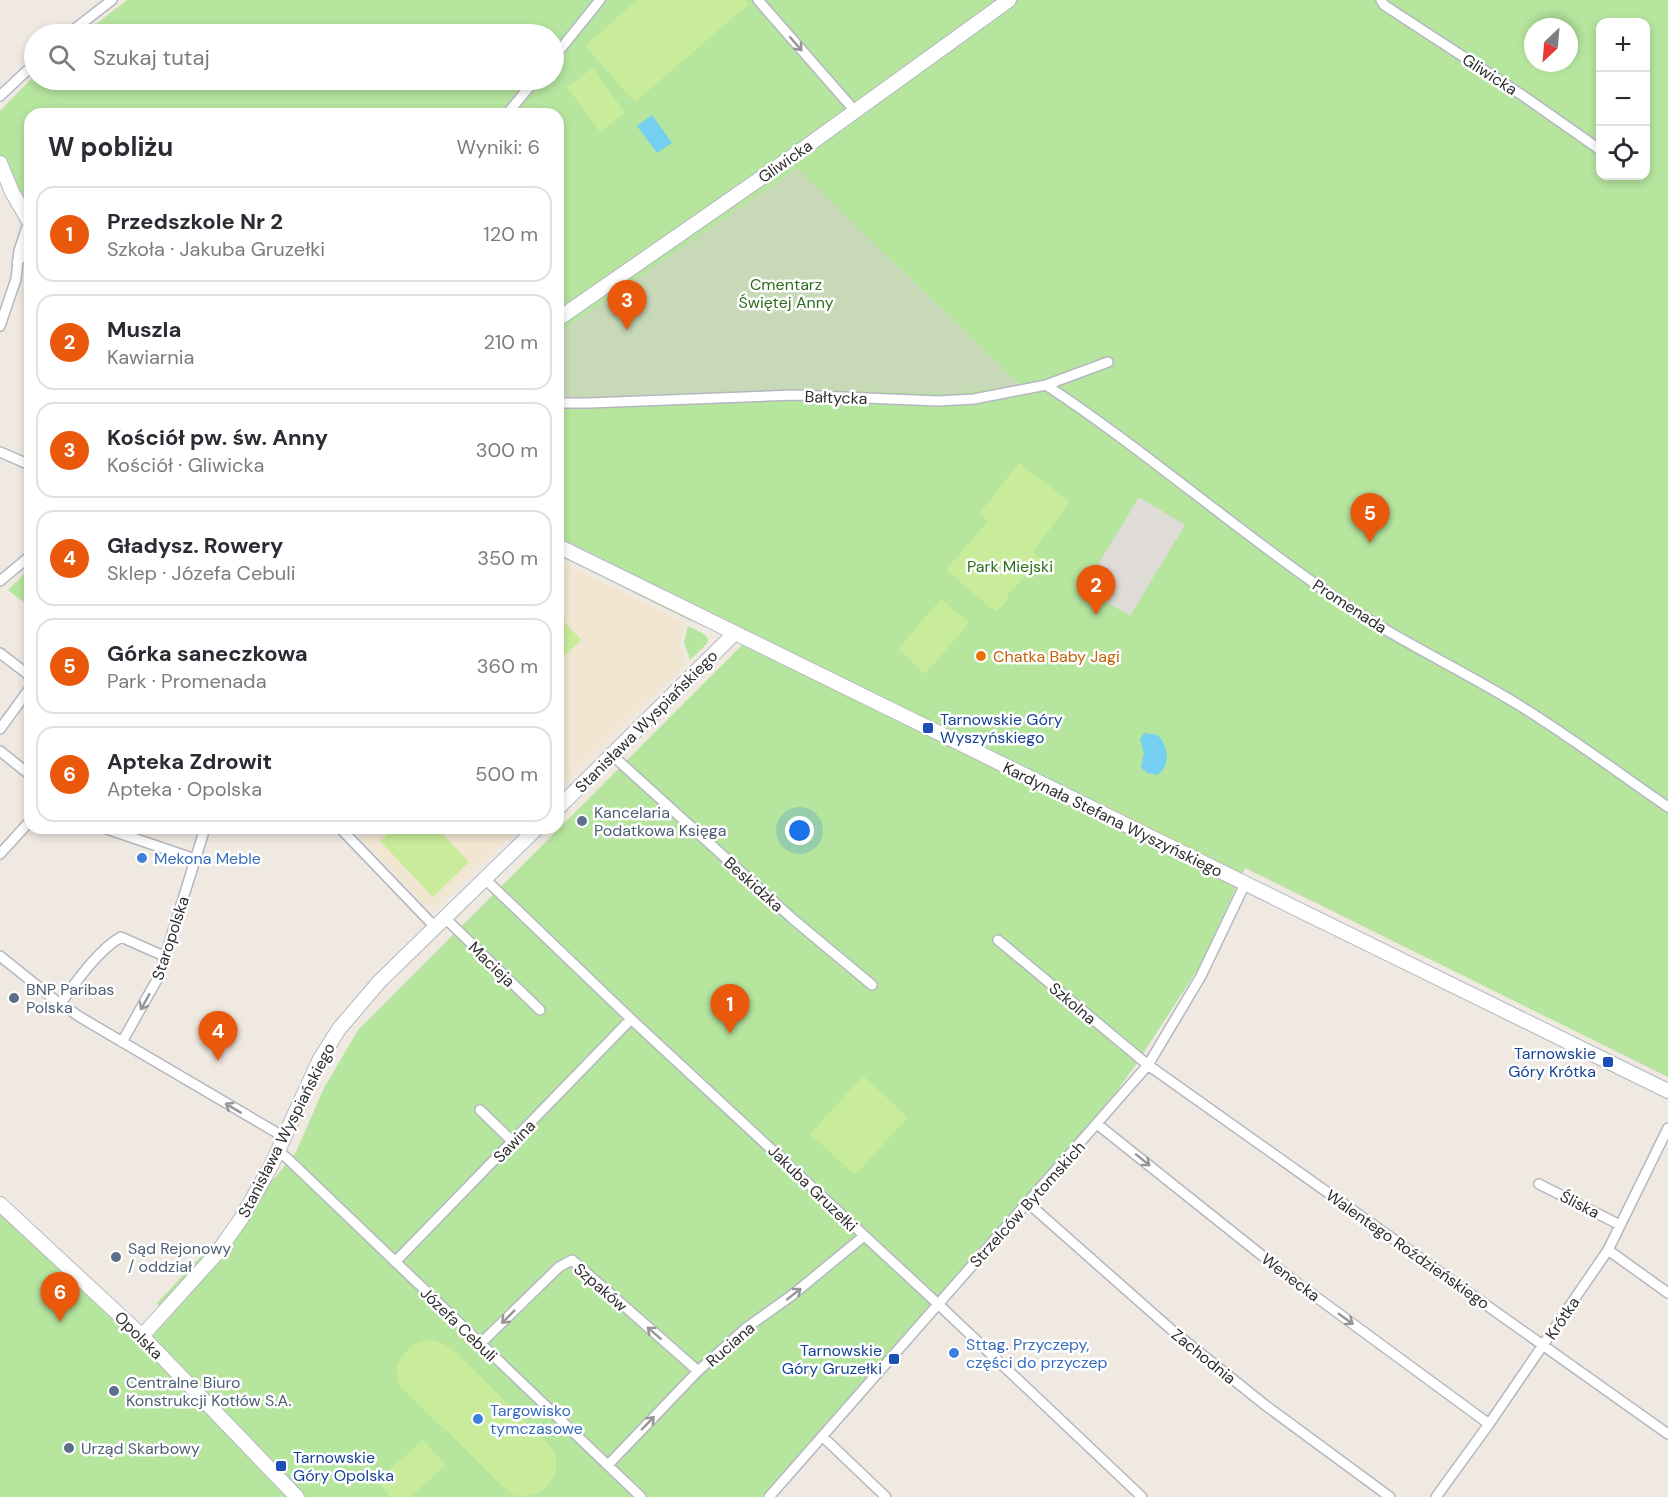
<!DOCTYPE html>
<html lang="pl">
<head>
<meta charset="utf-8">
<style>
  :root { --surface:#fff; --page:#f2f2f3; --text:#2b2b33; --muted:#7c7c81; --line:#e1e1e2; --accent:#ea580c }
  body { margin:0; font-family:"DM Sans",sans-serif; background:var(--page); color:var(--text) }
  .controls { position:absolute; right:18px; top:18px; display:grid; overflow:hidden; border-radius:12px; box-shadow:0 3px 9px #0003 }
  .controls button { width:54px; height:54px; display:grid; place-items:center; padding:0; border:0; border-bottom:2px solid var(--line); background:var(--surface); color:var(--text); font:30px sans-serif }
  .compass { position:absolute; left:1524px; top:18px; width:54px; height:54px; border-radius:50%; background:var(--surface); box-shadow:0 3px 9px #0003; rotate:206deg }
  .you { position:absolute; left:800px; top:831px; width:21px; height:21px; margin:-15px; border:4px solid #fff; border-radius:50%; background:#1a73e8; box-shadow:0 0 0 9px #1a73e833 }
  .badge { display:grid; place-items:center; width:39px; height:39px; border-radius:50%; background:var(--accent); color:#fff; font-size:20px; font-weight:700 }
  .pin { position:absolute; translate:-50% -50px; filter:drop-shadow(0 2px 3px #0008) }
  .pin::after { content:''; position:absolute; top:32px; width:21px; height:18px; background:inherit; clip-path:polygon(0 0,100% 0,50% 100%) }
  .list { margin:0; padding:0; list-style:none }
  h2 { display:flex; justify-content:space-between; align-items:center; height:78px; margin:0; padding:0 24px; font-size:26px }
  h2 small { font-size:20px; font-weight:400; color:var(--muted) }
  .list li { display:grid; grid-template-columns:39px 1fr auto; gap:18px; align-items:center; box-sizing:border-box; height:96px; margin:0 12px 12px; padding:0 12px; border:2px solid var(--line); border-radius:18px }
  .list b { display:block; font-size:22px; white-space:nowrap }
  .list p { margin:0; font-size:20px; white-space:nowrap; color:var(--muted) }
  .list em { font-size:20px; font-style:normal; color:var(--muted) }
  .icon { flex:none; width:33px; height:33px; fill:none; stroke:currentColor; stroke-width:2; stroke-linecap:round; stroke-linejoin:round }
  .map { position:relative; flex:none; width:1668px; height:1497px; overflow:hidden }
  .search { position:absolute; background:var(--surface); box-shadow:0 3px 9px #0003; left:24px; top:24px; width:540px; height:66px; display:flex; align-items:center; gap:15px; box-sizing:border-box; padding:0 21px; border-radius:33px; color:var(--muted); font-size:22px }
  .panel { position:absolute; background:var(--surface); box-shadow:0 3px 9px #0003; left:24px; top:108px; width:540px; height:726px; border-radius:18px }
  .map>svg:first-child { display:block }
  .education { fill:#f0e6d1 }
  .green { fill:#b6e59e; fill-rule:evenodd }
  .cemetery { fill:#c8d9b8 }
  .pitch { fill:#c9ec9a }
  .plaza { fill:#dfdcd8 }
  .water { fill:#75cff0 }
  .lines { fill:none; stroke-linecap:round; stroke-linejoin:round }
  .street-casing { stroke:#b4b7c1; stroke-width:12 }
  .secondary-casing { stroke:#b4b7c1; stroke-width:16 }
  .street { stroke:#fff; stroke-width:9 }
  .secondary { stroke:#fff; stroke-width:14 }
  .oneway { stroke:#969696 }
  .food-dot { fill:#e8710a; stroke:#fff; stroke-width:2 }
  .transit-dot { fill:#1a4fb4; stroke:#fff; stroke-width:2 }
  .service-dot { fill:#5c6f8a; stroke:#fff; stroke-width:2 }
  .shop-dot { fill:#3f7fe0; stroke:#fff; stroke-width:2 }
  .labels { text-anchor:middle; stroke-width:5; stroke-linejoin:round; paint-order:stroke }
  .street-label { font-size:16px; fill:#2e2e2e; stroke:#fff }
  .park-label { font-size:16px; fill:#2c6e1b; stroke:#fff }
  .food-label { font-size:16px; fill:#c56008; stroke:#fff; text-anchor:start }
  .transit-label { font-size:16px; fill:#164399; stroke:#fff; text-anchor:start }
  .service-label { font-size:16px; fill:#4e5e75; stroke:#fff; text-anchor:start }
  .shop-label { font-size:16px; fill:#366cbe; stroke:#fff; text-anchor:start }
</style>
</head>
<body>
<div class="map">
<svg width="1668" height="1497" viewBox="0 0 1668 1497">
  <rect width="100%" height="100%" fill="#efe9e1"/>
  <!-- education -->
  <path class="education" d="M558,561L685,623L680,645L687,664L558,789Z
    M369,828H518L440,906L424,904L360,837Z"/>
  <!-- green -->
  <path class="green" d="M127,0H1668V1077L1245,868L1201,964L1137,1063L1076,1147L762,1497H0V1213L133,1337L198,1265L159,1306L157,1303L206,1251L204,1257L239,1221L296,1152L324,1088L358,1030L743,644L692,619L691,621L558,555V114H30V229L0,174V111L34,76V80H554V34H83ZM1600,22H1646V176H1600ZM1533,27H1569V63H1533Z
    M28,570L30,572V607L8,590Z
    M688,626C718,640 710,640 690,660L684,642Z"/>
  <!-- cemetery -->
  <path class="cemetery" d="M797,168L1020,385L950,394L800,389L582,398L558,397V333Z"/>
  <!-- pitch -->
  <path class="pitch" d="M637,0H746L749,4L635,102L585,46Z
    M593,68L625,113L600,132L567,87Z
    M1019,463L1070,502L1033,552L1041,559L1008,594L1007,600L996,612L946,570L988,521L979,514Z
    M941,599L969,623L925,674L898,649Z
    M558,615L581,640L558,662Z
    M394,828H437L469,862L433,897L380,841Z
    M863,1076L908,1117L855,1175L810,1134Z
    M433,1340L450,1347L553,1449C562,1468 553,1489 531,1495C525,1497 518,1495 512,1495L398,1384L396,1366C408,1349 411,1341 433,1340Z
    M423,1440L446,1465L410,1497H391L377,1481Z"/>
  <!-- plaza -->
  <path class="plaza" d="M1139,497L1185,525L1130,616L1084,588Z"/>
  <!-- water -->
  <path class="water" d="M652,115L672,143L657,153L637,126Z
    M1144,733L1157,735C1169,745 1171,767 1157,775L1147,773L1141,767L1144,753L1140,740Z"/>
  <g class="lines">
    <defs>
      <path id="street" d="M758,0L855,111
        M1381,0L1384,5L1522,95L1599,149
        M68,34L112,0
        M554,57L600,0
        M0,96L34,64
        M507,114L535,80
        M17,262L30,249
        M0,326L16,279L19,251L29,221
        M1046,385C1146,451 1236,530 1334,597C1394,639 1461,669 1522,707C1572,738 1620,774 1668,807
        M558,403H589L794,395L938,401L974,399L1046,385L1108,362
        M0,452L30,465
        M0,581L30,556
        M0,653L30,676
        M0,729L30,688
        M0,751L30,775
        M612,755L794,920L872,985
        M104,828L195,859
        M340,828L435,927
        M0,854L30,821
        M485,879L631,1019L938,1304L1142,1497
        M445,918L540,1010
        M998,940L1148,1065L1668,1434
        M0,956L55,1000L80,1017L284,1137
        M60,1004C76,982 98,950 121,937L166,957
        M122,1042L159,976L205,828
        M480,1110L513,1142
        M1097,1124L1289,1277L1489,1424
        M278,1151L287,1158L641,1497
        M1539,1184L1620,1225
        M1028,1203L1174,1332L1265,1405L1390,1497
        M1608,1250L1668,1293
        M395,1262L631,1019
        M480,1344L559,1267L572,1260L698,1371
        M823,1437L886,1497
        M608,1465L698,1371L746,1328L791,1296L864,1236
        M769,1497L1148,1065L1201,976L1245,884
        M1436,1497L1489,1424L1608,1250L1668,1128"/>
      <path id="secondary" d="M0,163L12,192L30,223
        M558,319L800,151L1009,0
        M558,546L1668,1091
        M558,808L735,633
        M0,1204L142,1336L297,1497
        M142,1336L217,1253L241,1219L271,1166L320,1059L339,1029L379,982L537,828"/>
    </defs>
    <!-- street casing -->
    <use href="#street" class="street-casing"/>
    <!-- secondary casing -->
    <use href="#secondary" class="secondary-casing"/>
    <!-- street -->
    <use href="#street" class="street"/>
    <!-- secondary -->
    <use href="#secondary" class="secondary"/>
  </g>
  <!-- one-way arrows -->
  <defs><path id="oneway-shaft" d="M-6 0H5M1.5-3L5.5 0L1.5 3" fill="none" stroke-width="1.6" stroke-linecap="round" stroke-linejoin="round" transform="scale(1.5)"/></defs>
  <g class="oneway">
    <use href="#oneway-shaft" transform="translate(796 44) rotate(49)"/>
    <use href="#oneway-shaft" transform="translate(145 1002) rotate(119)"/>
    <use href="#oneway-shaft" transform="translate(233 1108) rotate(-149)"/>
    <use href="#oneway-shaft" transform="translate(1143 1160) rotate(39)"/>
    <use href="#oneway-shaft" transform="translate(794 1294) rotate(-38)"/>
    <use href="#oneway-shaft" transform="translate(508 1317) rotate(135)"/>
    <use href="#oneway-shaft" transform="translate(1346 1319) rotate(36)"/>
    <use href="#oneway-shaft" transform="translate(654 1333) rotate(-139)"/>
    <use href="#oneway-shaft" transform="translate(648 1423) rotate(-46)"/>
  </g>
  <!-- markers -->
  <circle class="food-dot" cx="981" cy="656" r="6"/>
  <g class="transit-dot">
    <rect x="922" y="722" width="12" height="12" rx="3"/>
    <rect x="1602" y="1056" width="12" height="12" rx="3"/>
    <rect x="888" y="1353" width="12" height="12" rx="3"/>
    <rect x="275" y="1460" width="12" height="12" rx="3"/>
  </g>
  <g class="service-dot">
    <circle cx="582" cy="821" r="6"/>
    <circle cx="14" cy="998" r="6"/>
    <circle cx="116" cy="1257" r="6"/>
    <circle cx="114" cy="1391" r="6"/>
    <circle cx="69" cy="1448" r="6"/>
  </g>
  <g class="shop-dot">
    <circle cx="142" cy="858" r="6"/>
    <circle cx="954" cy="1353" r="6"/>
    <circle cx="478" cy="1419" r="6"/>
  </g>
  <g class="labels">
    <!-- street labels -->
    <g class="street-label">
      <text transform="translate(1490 74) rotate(33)" y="6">Gliwicka</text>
      <text transform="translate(785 161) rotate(-35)" y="6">Gliwicka</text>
      <text transform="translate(836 397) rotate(2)" y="6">Bałtycka</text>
      <text transform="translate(1350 606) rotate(33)" y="6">Promenada</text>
      <text transform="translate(646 721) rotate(-45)" y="6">Stanisława Wyspiańskiego</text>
      <text transform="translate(1113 819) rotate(26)" y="6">Kardynała Stefana Wyszyńskiego</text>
      <text transform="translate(754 884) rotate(42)" y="6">Beskidzka</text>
      <text transform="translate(170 938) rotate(-72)" y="6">Staropolska</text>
      <text transform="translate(492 964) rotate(44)" y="6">Macieja</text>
      <text transform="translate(1073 1003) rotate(40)" y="6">Szkolna</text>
      <text transform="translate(286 1130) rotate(-63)" y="6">Stanisława Wyspiańskiego</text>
      <text transform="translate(514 1141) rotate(-46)" y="6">Sawina</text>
      <text transform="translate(813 1188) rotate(44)" y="6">Jakuba Gruzełki</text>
      <text transform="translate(1027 1204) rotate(-48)" y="6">Strzelców Bytomskich</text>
      <text transform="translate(1580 1204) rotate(27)" y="6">Śliska</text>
      <text transform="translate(1408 1249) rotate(35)" y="6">Walentego Roździeńskiego</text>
      <text transform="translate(1291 1277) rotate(37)" y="6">Wenecka</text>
      <text transform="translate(601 1287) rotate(41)" y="6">Szpaków</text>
      <text transform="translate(1562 1318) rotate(-56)" y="6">Krótka</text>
      <text transform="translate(459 1324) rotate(44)" y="6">Józefa Cebuli</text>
      <text transform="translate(139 1335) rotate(45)" y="6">Opolska</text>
      <text transform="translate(730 1344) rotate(-41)" y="6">Ruciana</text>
      <text transform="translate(1204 1356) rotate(39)" y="6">Zachodnia</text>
    </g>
    <!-- park labels -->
    <g class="park-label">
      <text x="786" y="290">Cmentarz<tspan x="786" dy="18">Świętej Anny</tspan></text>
      <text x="1010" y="572">Park Miejski</text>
    </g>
    <!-- food labels -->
    <g class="food-label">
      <text x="993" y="662">Chatka Baby Jagi</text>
    </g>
    <!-- transit labels -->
    <g class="transit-label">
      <text x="940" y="725">Tarnowskie Góry<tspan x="940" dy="18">Wyszyńskiego</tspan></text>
      <text x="1596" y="1059" text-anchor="end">Tarnowskie<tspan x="1596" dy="18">Góry Krótka</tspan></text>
      <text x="882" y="1356" text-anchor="end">Tarnowskie<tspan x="882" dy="18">Góry Gruzełki</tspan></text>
      <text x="293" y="1463">Tarnowskie<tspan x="293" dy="18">Góry Opolska</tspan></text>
    </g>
    <!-- service labels -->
    <g class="service-label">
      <text x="594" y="818">Kancelaria<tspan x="594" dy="18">Podatkowa Księga</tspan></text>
      <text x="26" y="995">BNP Paribas<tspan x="26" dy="18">Polska</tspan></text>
      <text x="128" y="1254">Sąd Rejonowy<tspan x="128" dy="18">/ oddział</tspan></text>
      <text x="126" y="1388">Centralne Biuro<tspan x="126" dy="18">Konstrukcji Kotłów S.A.</tspan></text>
      <text x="81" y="1454">Urząd Skarbowy</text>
    </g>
    <!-- shop labels -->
    <g class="shop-label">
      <text x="154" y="864">Mekona Meble</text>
      <text x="966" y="1350">Sttag. Przyczepy,<tspan x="966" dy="18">części do przyczep</tspan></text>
      <text x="490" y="1416">Targowisko<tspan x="490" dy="18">tymczasowe</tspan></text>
    </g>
  </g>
</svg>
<div class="controls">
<button>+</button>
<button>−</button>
<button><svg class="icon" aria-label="locate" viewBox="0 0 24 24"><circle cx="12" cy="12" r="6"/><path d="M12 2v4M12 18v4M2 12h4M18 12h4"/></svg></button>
</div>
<svg class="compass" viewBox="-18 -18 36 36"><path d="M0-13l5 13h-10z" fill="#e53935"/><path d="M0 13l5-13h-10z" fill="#7c7c81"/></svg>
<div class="you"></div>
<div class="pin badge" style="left:730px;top:1034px">1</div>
<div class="pin badge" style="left:1096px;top:615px">2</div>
<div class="pin badge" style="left:627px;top:330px">3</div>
<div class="pin badge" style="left:218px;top:1061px">4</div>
<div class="pin badge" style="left:1370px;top:543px">5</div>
<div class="pin badge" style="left:60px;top:1322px">6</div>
<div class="search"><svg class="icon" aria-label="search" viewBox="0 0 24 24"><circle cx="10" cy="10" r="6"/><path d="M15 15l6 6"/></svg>Szukaj tutaj</div>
<section class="panel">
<h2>W pobliżu<small>Wyniki: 6</small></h2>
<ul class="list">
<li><span class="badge">1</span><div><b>Przedszkole Nr 2</b><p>Szkoła · Jakuba Gruzełki</p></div><em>120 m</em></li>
<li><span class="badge">2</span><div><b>Muszla</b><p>Kawiarnia</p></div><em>210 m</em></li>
<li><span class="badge">3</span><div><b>Kościół pw. św. Anny</b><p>Kościół · Gliwicka</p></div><em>300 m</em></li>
<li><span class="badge">4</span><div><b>Gładysz. Rowery</b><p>Sklep · Józefa Cebuli</p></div><em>350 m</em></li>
<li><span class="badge">5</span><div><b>Górka saneczkowa</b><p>Park · Promenada</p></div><em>360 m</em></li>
<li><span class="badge">6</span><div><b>Apteka Zdrowit</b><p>Apteka · Opolska</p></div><em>500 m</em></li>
</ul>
</section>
</div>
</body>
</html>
